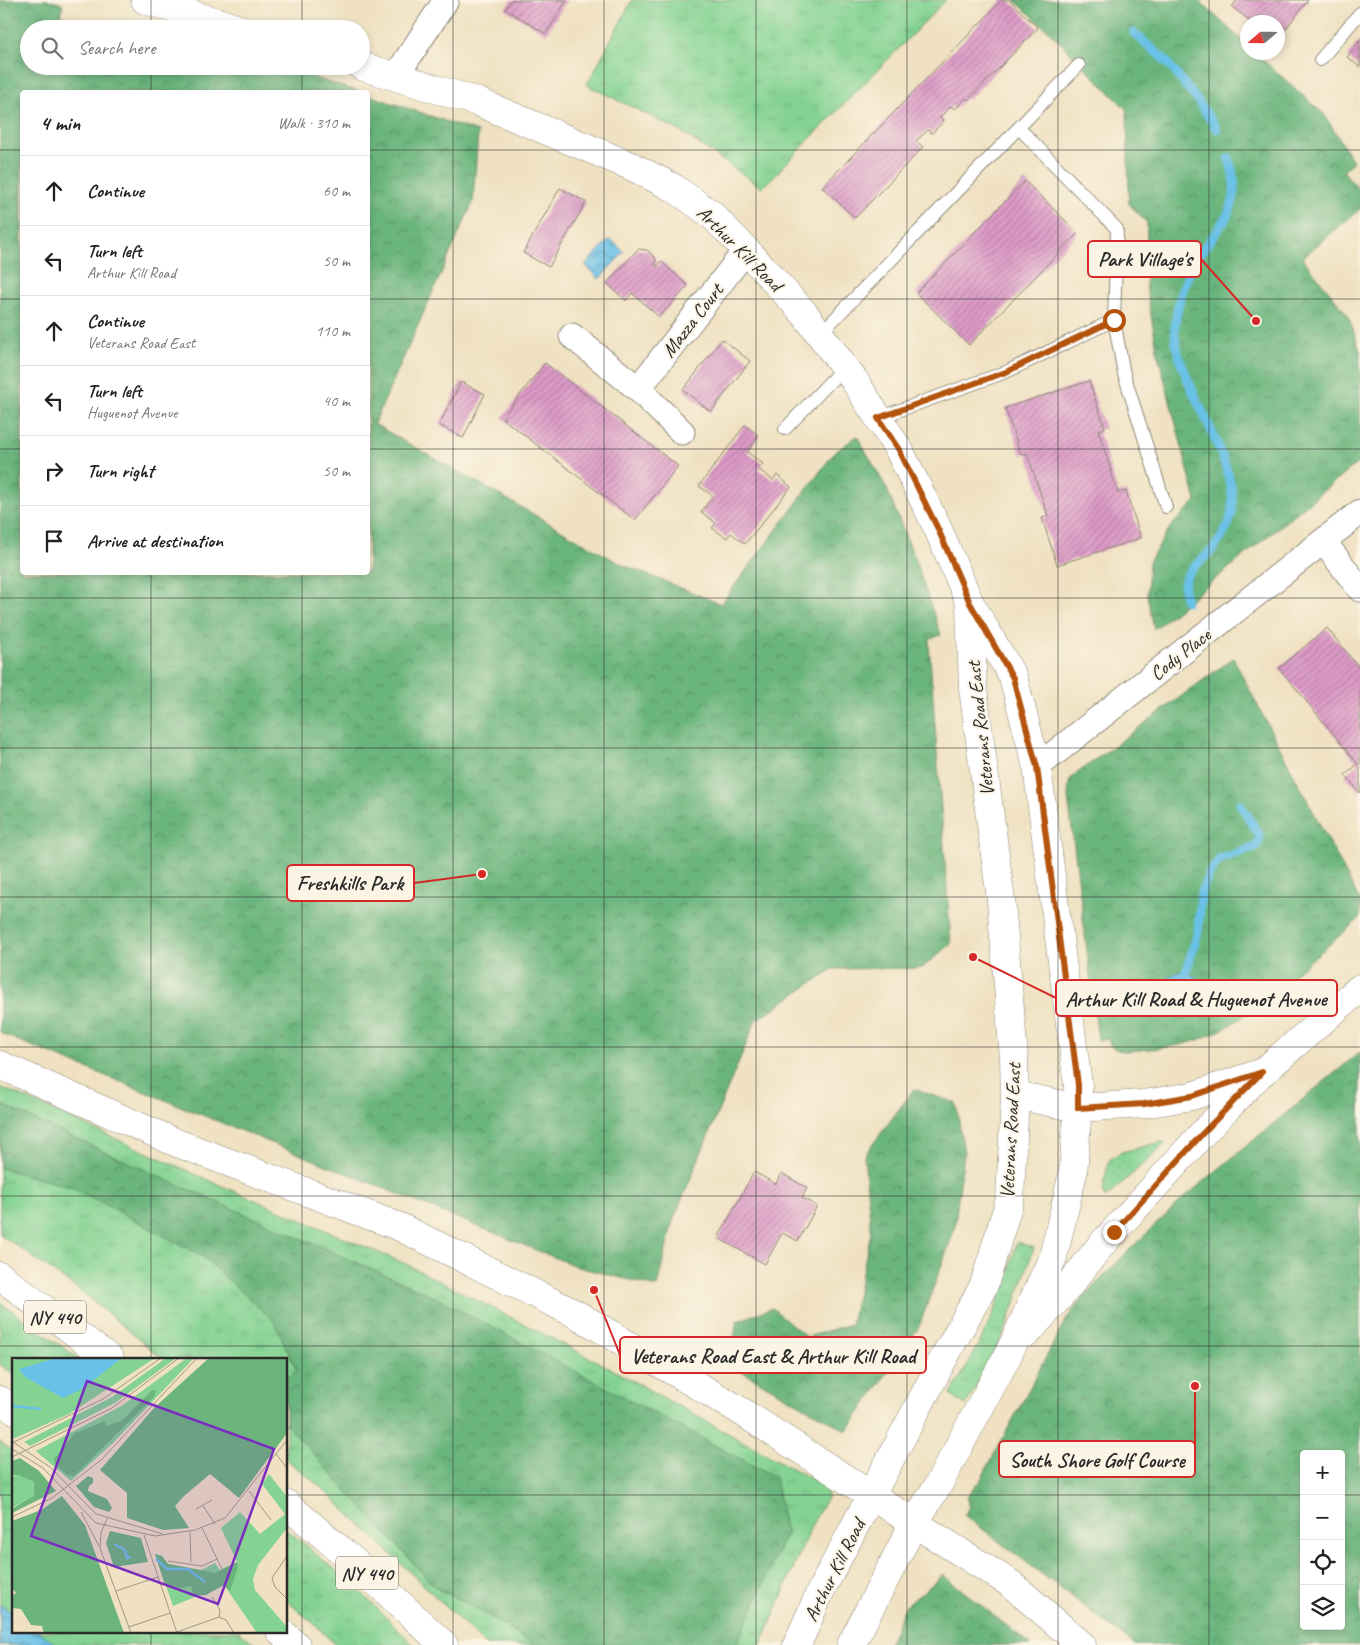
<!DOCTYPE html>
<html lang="en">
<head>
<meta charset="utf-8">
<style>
  :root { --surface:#fff; --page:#f6f6f6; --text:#222; --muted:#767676; --line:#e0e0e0 }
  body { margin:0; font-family:Caveat,sans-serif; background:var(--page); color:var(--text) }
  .controls { position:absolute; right:15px; bottom:15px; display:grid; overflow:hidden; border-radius:5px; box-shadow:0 2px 8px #0003 }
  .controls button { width:45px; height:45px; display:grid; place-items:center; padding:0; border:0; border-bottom:1px solid var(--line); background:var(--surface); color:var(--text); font:25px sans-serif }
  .compass { position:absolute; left:1240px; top:15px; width:45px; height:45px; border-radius:50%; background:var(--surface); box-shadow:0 2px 8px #0003; rotate:250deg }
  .stop { position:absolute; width:15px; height:15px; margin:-11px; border:4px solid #b45309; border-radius:50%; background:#fff }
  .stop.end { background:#b45309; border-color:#fff; box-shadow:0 1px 5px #0008 }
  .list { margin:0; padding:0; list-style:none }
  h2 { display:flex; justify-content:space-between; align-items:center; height:65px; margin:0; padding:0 20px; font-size:21px }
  h2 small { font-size:16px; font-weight:400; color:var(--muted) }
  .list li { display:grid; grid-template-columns:32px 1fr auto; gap:15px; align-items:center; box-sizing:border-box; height:70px; padding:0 20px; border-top:1px solid var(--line) }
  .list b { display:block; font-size:19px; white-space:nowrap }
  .list p { margin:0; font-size:16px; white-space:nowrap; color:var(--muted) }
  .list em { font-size:16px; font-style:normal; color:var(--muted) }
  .icon { flex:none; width:28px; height:28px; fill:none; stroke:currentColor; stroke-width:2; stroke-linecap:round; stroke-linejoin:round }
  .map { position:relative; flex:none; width:1360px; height:1645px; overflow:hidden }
  .search { position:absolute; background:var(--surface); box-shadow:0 2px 8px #0003; left:20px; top:20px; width:350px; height:55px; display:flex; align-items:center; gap:12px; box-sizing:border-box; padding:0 18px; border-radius:28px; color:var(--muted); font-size:19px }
  .panel { position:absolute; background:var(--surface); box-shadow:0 2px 8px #0003; left:20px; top:90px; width:350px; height:485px; border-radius:5px }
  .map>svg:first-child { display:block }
  .grass { fill:url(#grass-tufts); stroke:#587f5f }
  .forest { fill:url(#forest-crowns); stroke:#4b7054; fill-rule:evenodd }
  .garden { fill:url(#garden-dots); stroke:#587f5f }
  .water { fill:url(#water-waves); stroke:#4a7689 }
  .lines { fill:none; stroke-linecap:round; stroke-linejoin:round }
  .stream { stroke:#69c1e7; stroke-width:9 }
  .building { fill:url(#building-hatch) }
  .service-casing { stroke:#8d8676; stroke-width:14 }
  .minor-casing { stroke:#8d8676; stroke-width:27 }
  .tertiary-casing { stroke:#8d8676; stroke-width:29 }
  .motorway-casing { stroke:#8d8676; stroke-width:29 }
  .service { stroke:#fff; stroke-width:12 }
  .minor { stroke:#fff; stroke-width:25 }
  .tertiary { stroke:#fff; stroke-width:28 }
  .motorway { stroke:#fff; stroke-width:28 }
  .route { stroke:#b45309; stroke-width:6 }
  .grid { fill:none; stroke:#2b2b2b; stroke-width:1; stroke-opacity:0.55 }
  .labels { text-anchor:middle; stroke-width:4; stroke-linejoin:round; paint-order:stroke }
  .shield { fill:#fcf5e5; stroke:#6a6863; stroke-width:1 }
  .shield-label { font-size:19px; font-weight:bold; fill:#2b2b2b }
  .street-label { font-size:20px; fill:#2b2b2b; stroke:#fcf5e5 }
  .inset-river { fill:none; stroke:#69c1e7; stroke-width:2.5 }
  .inset-road { fill:none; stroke:#a19885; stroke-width:1 }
  .view { fill:#7b2cbf; fill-opacity:0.15; stroke:#7b2cbf; stroke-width:2.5 }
  .inset-edge { fill:none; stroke:#2b2b2b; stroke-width:2.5 }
  .leader { fill:none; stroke:#d62828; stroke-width:2 }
  .callout-dot { fill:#d62828; stroke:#fcf5e5; stroke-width:2 }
  .callout { fill:#fcf5e5; stroke:#d62828; stroke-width:2 }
  .callout-label { font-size:21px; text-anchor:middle; font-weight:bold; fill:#2b2b2b }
</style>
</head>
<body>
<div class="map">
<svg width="1360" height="1645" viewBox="0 0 1360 1645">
  <defs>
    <pattern id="grass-tufts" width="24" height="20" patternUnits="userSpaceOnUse" patternTransform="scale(1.25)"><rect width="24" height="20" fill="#84d393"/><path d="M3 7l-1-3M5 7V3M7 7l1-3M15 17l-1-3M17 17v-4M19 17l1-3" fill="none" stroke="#72b57f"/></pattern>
    <pattern id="forest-crowns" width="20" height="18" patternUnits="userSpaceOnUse" patternTransform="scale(1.25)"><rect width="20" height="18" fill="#6bb57d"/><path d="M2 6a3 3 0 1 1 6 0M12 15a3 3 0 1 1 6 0" fill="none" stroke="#589367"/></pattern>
    <pattern id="garden-dots" width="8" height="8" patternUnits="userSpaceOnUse" patternTransform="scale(1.25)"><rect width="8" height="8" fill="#84d393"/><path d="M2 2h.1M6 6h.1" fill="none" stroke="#72b57f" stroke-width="1.8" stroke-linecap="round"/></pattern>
    <pattern id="water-waves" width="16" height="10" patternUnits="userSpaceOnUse" patternTransform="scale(1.25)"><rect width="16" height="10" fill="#69c1e7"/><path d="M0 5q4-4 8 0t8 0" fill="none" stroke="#579dbb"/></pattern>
    <pattern id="building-hatch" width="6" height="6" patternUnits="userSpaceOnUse" patternTransform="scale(1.25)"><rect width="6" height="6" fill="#dd9ac7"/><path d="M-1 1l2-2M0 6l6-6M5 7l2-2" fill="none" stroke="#b37ea2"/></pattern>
  </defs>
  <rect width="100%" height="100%" fill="#fcf5e5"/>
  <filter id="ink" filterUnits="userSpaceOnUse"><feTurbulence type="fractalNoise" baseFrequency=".02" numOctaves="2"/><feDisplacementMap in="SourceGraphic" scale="10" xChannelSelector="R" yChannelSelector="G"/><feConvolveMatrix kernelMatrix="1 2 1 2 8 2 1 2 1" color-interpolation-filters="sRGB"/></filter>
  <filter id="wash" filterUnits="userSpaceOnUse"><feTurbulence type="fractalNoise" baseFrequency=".0096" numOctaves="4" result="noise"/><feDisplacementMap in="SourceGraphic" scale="20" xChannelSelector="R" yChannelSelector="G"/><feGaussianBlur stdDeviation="1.12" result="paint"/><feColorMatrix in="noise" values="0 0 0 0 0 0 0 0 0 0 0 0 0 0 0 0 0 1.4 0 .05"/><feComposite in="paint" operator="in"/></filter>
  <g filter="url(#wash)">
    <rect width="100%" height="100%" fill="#efe1c1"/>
    <!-- grass -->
    <path class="grass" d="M632,0H946L762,188L682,132L587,85Z
      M0,1087L222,1186L410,1266L602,1364L826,1487L828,1496L812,1524L761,1645H486L323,1489L286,1459V1359H163L83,1293L0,1234Z
      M1017,1242L1034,1248L1006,1328L986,1369L966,1405L950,1395C971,1360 992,1322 1005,1283C1009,1270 1013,1256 1017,1242Z
      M0,1302L79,1359H14V1374L0,1365Z
      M0,1442L14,1452V1631H239L256,1645H0Z
      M286,1529L358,1589L414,1645H336L313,1623L286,1600Z"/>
    <!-- forest -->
    <path class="forest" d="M0,0H48L63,4L60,15L112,29H29V66H276L360,92H22V572H368V95L478,132L473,202L374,424L621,564L721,604L834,453L857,436L886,487L914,557L941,635L930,639L929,643L951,944L922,968L833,969L756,1020L673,1221L657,1287L578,1267L12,1038L0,1032Z
      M1014,0H1198L1247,45L1248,52L1255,53L1324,114L1353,161L1343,171L1360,191V209L1302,258L1348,315L1360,351V461L1154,629L1147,595L1149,562L1171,526L1196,501L1158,355L1146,287L1147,223L1129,204L1127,110L1048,30Z
      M1233,658L1360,901V918C1340,936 1319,953 1299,970C1269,996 1241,1024 1203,1038C1183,1046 1161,1048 1140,1050C1128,1051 1111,1054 1108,1039L1098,1040L1068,797L1069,783L1072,777ZM1183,970L1194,976L1161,994C1165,979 1168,976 1183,970Z
      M1360,1052V1645H1135L964,1515L970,1507L966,1497L980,1481L1067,1318L1080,1301L1123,1256L1186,1196ZM1304,1454H1341V1626H1304Z
      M914,1089L956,1103L964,1153L954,1231L919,1327L847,1431L732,1366L733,1345L737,1321L772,1308L807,1337L851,1324L871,1232L864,1156Z
      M0,1104L167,1180L431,1295L775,1477L786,1534L736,1645H534L483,1612L436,1588L286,1424V1378L297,1371L274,1321L202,1256L74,1188L0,1168Z
      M943,1575L1031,1645H888L905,1607Z"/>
    <!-- garden -->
    <path class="garden" d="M1161,1142H1164L1165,1144L1108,1196L1104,1197L1103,1190L1108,1163L1111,1158L1122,1152Z"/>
    <!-- water -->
    <path class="water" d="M610,239L624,252L599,279L585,265Z
      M1183,970C1186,972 1192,974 1194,976C1202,985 1199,1003 1189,1009C1182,1013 1175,1011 1169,1009L1161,994C1165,979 1168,976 1183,970Z
      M0,1605L14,1614V1631H38L57,1645H0Z"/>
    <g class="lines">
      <!-- stream -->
      <path class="stream" d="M1134,33L1166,61L1197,100L1217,129
        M1186,601C1177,572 1197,567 1213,549C1221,539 1228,528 1231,516C1234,507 1232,495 1231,486C1224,454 1208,424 1194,394C1185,373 1173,349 1175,325C1178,298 1188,270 1204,248C1216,232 1231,216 1234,196C1236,183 1232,171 1229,158
        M1186,972L1198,932L1201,892L1210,872L1220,859L1256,847L1260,836L1240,804"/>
    </g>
    <g id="blocks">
      <!-- building -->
      <path class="building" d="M511,0H567L546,34L505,9Z
        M1002,0H1009L1038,28L968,100L966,98L955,109L951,106L940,117L944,121L932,133L928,130L916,141L923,147L855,218L822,187Z
        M1237,0H1308L1278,39V22H1252L1232,7Z
        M1360,40V67L1347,57Z
        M1025,181L1078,233L969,345L916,293Z
        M560,188L586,202L549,267L523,253Z
        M638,249L647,250L655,257L656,262L654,264L657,266L661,261L688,286L659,317L632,293L626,301L607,283Z
        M722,339L750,361L711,412L683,390Z
        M545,363L678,466L635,520L502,418Z
        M1089,381L1105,428L1098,430L1118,493L1126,491L1141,538L1057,565L1042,518L1048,516L1027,453L1021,455L1005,408Z
        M461,382L485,394L463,438L439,425Z
        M745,425L759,436L747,452L763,464L758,469L773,480L777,475L791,487L745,544L731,533L727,538L712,528L716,523L701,512L713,496L699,486Z
        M1327,628L1360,669V793L1345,775L1358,764L1279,668Z
        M754,1172L776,1184L781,1173L783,1174L807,1188L802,1198L817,1206L798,1241L782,1233L765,1264L718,1238Z"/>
    </g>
  </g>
  <g filter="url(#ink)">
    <use href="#blocks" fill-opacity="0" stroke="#8d8676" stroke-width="1"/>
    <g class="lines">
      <defs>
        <path id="service" d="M1320,60L1360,13
          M1019,128L1117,229L1114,320L1124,374L1166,507
          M820,334L1079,65
          M878,418L1006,372L1114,320
          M785,429L844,367"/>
        <path id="minor" d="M396,76L446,0
          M572,336L638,389L682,432
          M638,389L746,250
          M1323,541L1360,589
          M1037,767L1360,512"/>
        <path id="tertiary" d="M145,0L240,29
          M361,66L478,102L631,166L674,188L711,214L746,250L804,313L854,380L899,450L938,529L970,603L1013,677L1037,767L1074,1054L1078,1085V1108L1073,1173L1053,1257L1009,1353L937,1487L914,1523L851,1645
          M1015,1095L1078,1108L1144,1104L1192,1096L1263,1072L1360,988
          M1027,1333L1064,1292L1102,1244L1147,1195L1203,1133L1259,1075
          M797,1645L821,1590L946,1354L984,1285L1010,1199L1015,1095L1014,1059L1001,900L973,688L970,607"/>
        <path id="motorway" d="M0,1065L177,1143L400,1227L576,1314L739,1410L914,1523L1011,1584L1082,1645
          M0,1276L110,1359
          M0,1400L14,1410
          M286,1504L356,1563L444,1645
          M280,1631L296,1645"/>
      </defs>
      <!-- service casing -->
      <use href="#service" class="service-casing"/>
      <!-- minor casing -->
      <use href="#minor" class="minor-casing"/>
      <!-- tertiary casing -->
      <use href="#tertiary" class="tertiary-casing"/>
      <!-- motorway casing -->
      <use href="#motorway" class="motorway-casing"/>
      <!-- service -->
      <use href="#service" class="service"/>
      <!-- minor -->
      <use href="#minor" class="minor"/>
      <!-- tertiary -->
      <use href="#tertiary" class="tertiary"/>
      <!-- motorway -->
      <use href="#motorway" class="motorway"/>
    </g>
  </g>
  <g class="lines" filter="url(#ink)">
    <!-- route -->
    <path class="route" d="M1114,1232L1203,1133L1262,1072L1192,1096L1144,1104L1078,1108V1085L1074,1054L1037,767L1013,678L970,603L938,529L899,450L878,418L1006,372L1114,320"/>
  </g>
  <!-- grid -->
  <path class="grid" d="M151,0V29M302,0V29M453,0V1645M604,0V1645M756,0V1645M907,0V1645M1058,0V1645M1209,0V1645M151,66V92M302,66V92M0,150H22M368,150H1360M0,299H22M368,299H1360M0,449H22M368,449H1360M151,572V1359M302,572V1645M0,598H1360M0,748H1360M0,897H1360M0,1047H1360M0,1196H1360M0,1346H1360M0,1495H14M286,1495H1304M1341,1495H1360M151,1631V1645"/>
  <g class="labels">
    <!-- shield labels -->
    <g class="shield">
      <rect x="24" y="1300.5" width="62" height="33" rx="4"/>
      <rect x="336" y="1556.5" width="62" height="33" rx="4"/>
    </g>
    <g class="shield-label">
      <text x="55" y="1324">NY 440</text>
      <text x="367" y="1580">NY 440</text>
    </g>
    <!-- street labels -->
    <g class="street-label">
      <text transform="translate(740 248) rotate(45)" y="7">Arthur Kill Road</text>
      <text transform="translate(692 320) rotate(-52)" y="7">Mazza Court</text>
      <text transform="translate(1180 654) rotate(-38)" y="7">Cody Place</text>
      <text transform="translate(980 729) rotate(-96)" y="7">Veterans Road East</text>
      <text transform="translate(1010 1131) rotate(-87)" y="7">Veterans Road East</text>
      <text transform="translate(834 1570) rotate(-63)" y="7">Arthur Kill Road</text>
    </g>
  </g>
  <!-- overview -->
  <g transform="translate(12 1358)">
    <rect width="275" height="275" fill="#efe1c1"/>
    <path d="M7,0H143L57,56L3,80L0,79V3ZM154,0H164L103,45L18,88L12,84L100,39ZM175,0H182L101,85L59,123L24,93L111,47ZM257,116L275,139V170L246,207L241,221L243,232L275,269V275H245L212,227L161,248L143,196L150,198L156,206L189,212L203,205L208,212L225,204L209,170L228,154L248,176L273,156L250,126Z" fill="#84d393"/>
    <path d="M197,0H275V75L227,140L198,116L172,138L163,148L177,170L151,172L115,160V135L88,112L143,49ZM140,32H144L142,39L62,118L55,117L43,106L42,101L63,75L93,63L94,68L111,62ZM8,100L27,113L44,133L0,155V151L22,137V124L0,116V103ZM76,118L81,120V125L77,128L76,133L95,141L100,150L97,154L82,149L64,128ZM50,138L73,167L112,275H32L30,268L19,267L9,251L0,250V238L4,235L0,230V163L29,152ZM98,173L129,180L136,204L102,209L94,185ZM143,196L150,198L156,206L203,215L225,204L226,209L218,233L212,227L194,237L182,238L179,228L165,231L153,227Z" fill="#6bb57d"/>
    <path d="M0,26L46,50L54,56L42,55L12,64L0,61ZM7,117L22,124V138L0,150V118Z" fill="#84d393"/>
    <path d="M44,0H110L70,31L51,40L13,19L7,11Z" fill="#69c1e7"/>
    <path class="inset-river" d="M0,48L29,51M102,186L113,192L115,200L119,199M144,201L155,211H176L193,224"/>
    <path class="inset-road" d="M1,84L38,109L84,156L151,176M0,85L91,41L149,0M0,91L31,110L84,165L143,178L183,172L213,160L275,82M264,96L275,110M0,99L100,50L167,0M237,133L259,162M191,148L203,166M184,151L200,142M69,154L87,188M0,159L40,140L89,102L185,0M95,161L89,175L88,190L119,275M190,170L210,211M178,174L179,204M132,177L165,275M275,198L260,220L263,229L275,241M156,203L190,208L205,201M104,233L146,219M200,239L208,252L207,259M207,259L214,262L222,275M117,269L158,255M165,274L207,259"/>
    <path class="view" d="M75,23L262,91L206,246L19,178Z"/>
    <rect width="275" height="275" class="inset-edge"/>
  </g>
  <!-- callouts -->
  <path class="leader" d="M1256 321L1201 259M482 874L414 883M973 957L1056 998M594 1290L620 1355M1195 1386L1195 1459"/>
  <g class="callout-dot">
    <circle cx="1256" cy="321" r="5"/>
    <circle cx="482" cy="874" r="5"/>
    <circle cx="973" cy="957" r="5"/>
    <circle cx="594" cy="1290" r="5"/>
    <circle cx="1195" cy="1386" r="5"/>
  </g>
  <g class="callout">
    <rect x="1088" y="241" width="113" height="36" rx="5"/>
    <rect x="287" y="865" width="127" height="36" rx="5"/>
    <rect x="1056" y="980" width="281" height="36" rx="5"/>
    <rect x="620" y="1337" width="306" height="36" rx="5"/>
    <rect x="999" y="1441" width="196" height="36" rx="5"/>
  </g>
  <g class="callout-label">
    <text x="1145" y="266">Park Village's</text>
    <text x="350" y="890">Freshkills Park</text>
    <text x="1196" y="1006">Arthur Kill Road &amp; Huguenot Avenue</text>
    <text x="773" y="1363">Veterans Road East &amp; Arthur Kill Road</text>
    <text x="1097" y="1467">South Shore Golf Course</text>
  </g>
</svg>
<div class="controls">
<button>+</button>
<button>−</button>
<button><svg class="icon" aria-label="locate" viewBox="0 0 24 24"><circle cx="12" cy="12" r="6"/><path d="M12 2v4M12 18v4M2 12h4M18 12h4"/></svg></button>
<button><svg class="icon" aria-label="layers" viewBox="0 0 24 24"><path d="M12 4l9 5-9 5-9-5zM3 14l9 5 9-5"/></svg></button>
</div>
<svg class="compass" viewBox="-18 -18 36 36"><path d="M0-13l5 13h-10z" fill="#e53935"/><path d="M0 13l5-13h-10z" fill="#767676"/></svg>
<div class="stop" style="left:1114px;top:320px"></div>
<div class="stop end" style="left:1114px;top:1232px"></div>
<div class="search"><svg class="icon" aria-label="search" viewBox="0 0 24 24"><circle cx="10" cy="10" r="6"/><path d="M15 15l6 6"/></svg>Search here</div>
<section class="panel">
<h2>4 min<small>Walk · 310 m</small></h2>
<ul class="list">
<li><svg class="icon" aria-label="ahead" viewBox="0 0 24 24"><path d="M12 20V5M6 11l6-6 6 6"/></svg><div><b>Continue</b></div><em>60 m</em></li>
<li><svg class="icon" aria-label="left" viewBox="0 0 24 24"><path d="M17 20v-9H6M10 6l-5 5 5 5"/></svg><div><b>Turn left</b><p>Arthur Kill Road</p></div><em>50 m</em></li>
<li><svg class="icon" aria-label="ahead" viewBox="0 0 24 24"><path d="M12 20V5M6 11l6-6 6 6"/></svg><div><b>Continue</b><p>Veterans Road East</p></div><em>110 m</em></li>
<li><svg class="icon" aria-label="left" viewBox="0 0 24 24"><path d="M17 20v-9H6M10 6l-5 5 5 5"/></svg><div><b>Turn left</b><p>Huguenot Avenue</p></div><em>40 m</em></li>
<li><svg class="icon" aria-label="right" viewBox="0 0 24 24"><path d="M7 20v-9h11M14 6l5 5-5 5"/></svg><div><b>Turn right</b></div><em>50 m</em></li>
<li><svg class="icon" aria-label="arrive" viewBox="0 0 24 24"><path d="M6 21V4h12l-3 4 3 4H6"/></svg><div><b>Arrive at destination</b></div></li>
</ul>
</section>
</div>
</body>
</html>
